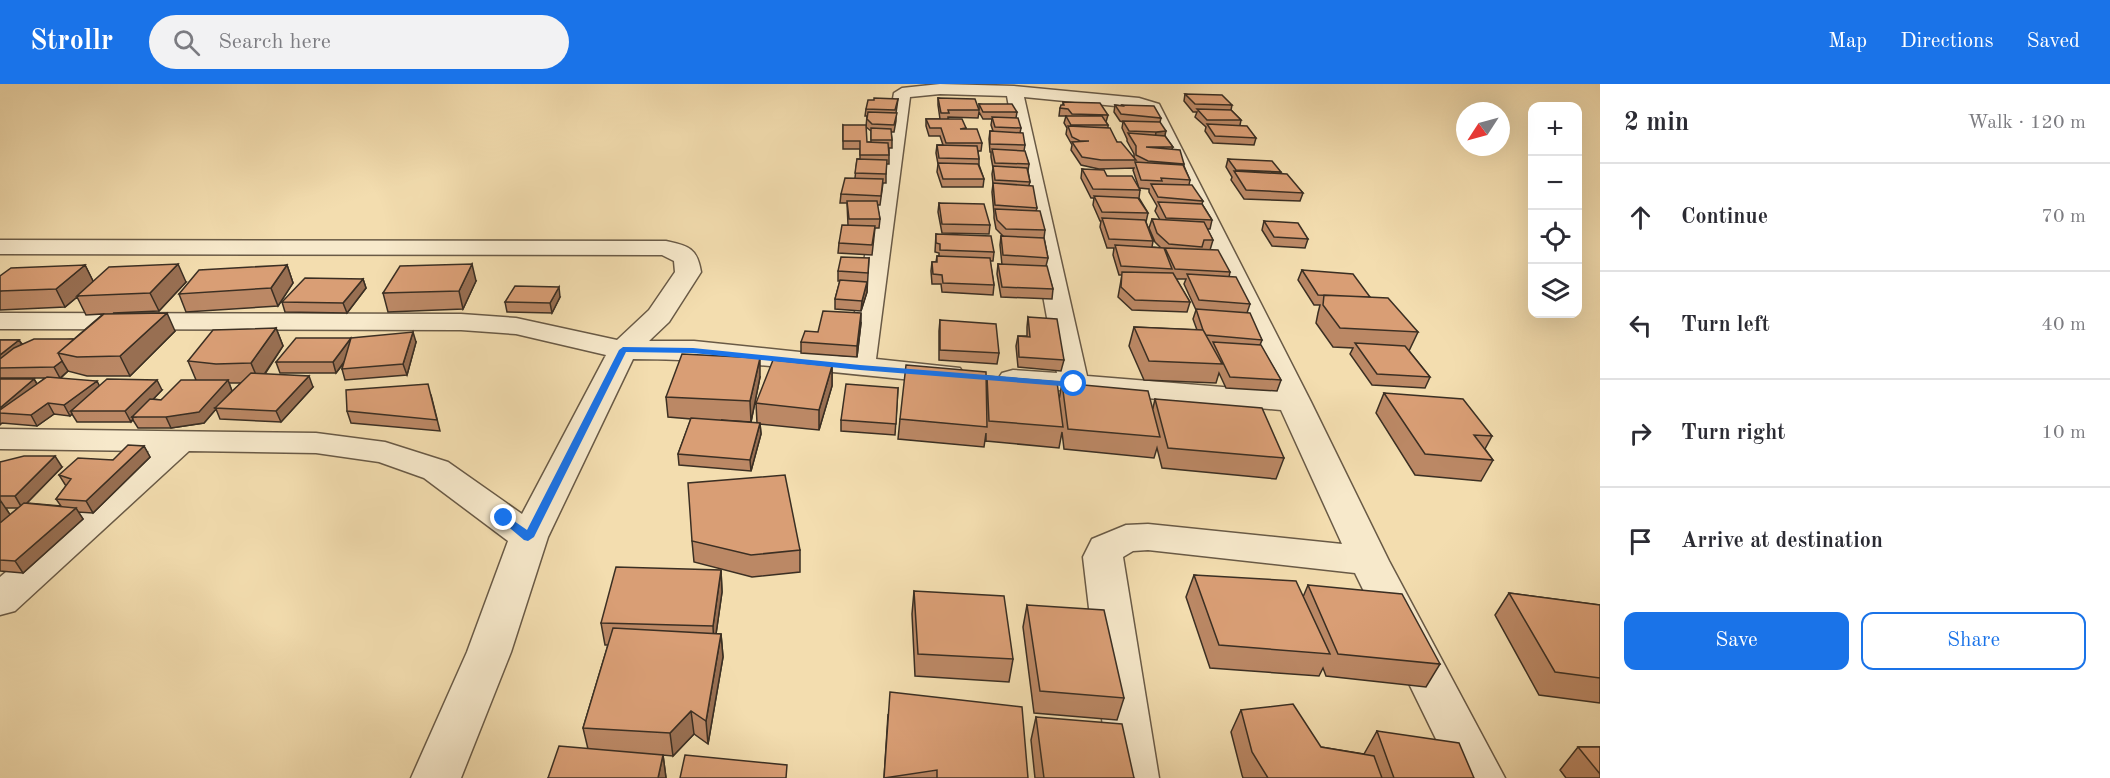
<!DOCTYPE html>
<html lang="en">
<head>
<meta charset="utf-8">
<style>
  :root { --surface:#fff; --page:#f2f2f3; --text:#2b2b33; --muted:#7c7c81; --line:#e1e1e2; --accent:#1a73e8 }
  body { margin:0; font-family:"Old Standard TT",serif; background:var(--page); color:var(--text) }
  .controls { position:absolute; right:18px; top:18px; display:grid; overflow:hidden; border-radius:12px; box-shadow:0 6px 24px #0002 }
  .controls button { width:54px; height:54px; display:grid; place-items:center; padding:0; border:0; border-bottom:2px solid var(--line); background:var(--surface); color:var(--text); font:30px sans-serif }
  .compass { position:absolute; left:1456px; top:18px; width:54px; height:54px; border-radius:50%; background:var(--surface); box-shadow:0 6px 24px #0002; rotate:234deg }
  .stop { position:absolute; width:18px; height:18px; margin:-14px; border:4px solid #1a73e8; border-radius:50%; background:#fff }
  .stop.end { background:#1a73e8; border-color:#fff; box-shadow:0 2px 6px #0008 }
  .list { margin:0; padding:0; list-style:none }
  h2 { display:flex; justify-content:space-between; align-items:center; height:78px; margin:0; padding:0 24px; font-size:26px }
  h2 small { font-size:20px; font-weight:400; color:var(--muted) }
  .list li { display:grid; grid-template-columns:39px 1fr auto; gap:18px; align-items:center; box-sizing:border-box; height:108px; padding:0 24px; border-top:2px solid var(--line) }
  .list b { display:block; font-size:22px; white-space:nowrap }
  .list em { font-size:20px; font-style:normal; color:var(--muted) }
  .actions { display:flex; gap:12px; padding:18px 24px }
  .actions a { flex:1; padding:14px 0; border:2px solid var(--accent); border-radius:12px; text-align:center; font-size:21px; color:var(--accent) }
  .actions .main { background:var(--accent); color:#fff }
  .icon { flex:none; width:33px; height:33px; fill:none; stroke:currentColor; stroke-width:2; stroke-linecap:round; stroke-linejoin:round }
  .map { position:relative; flex:none; width:1600px; height:694px; overflow:hidden }
  header { display:flex; align-items:center; gap:36px; box-sizing:border-box; height:84px; padding:0 30px; background:var(--accent); color:#fff }
  header strong { font-size:28px }
  nav { display:flex; gap:33px; margin-inline-start:auto; font-size:21px }
  .search { width:420px; height:54px; background:var(--page); display:flex; align-items:center; gap:15px; box-sizing:border-box; padding:0 21px; border-radius:33px; color:var(--muted); font-size:22px }
  main { display:flex }
  aside { flex:1; background:var(--surface) }
  .map>svg:first-child { display:block }
  .lines { fill:none; stroke-linecap:round; stroke-linejoin:round }
  .minor-casing { stroke:#695a46; stroke-width:3 }
  .minor { fill:#f7e9cb; fill-rule:evenodd }
  .wall { fill:#bb8865; stroke:#3b2f23; stroke-width:1.5; fill-rule:evenodd }
  .shaded-wall { fill:#986f52; stroke:#3b2f23; stroke-width:1.5 }
  .building { fill:#d99e75; stroke:#3b2f23; stroke-width:1.5 }
  .route { fill:#1a73e8 }
</style>
</head>
<body>
<header>
<strong>Strollr</strong>
<div class="search"><svg class="icon" aria-label="search" viewBox="0 0 24 24"><circle cx="10" cy="10" r="6"/><path d="M15 15l6 6"/></svg>Search here</div>
<nav><a>Map</a><a>Directions</a><a>Saved</a></nav>
</header>
<main>
<div class="map">
<svg width="1600" height="694" viewBox="0 0 1600 694">
  <rect width="100%" height="100%" fill="#f3ddaf"/>
  <filter id="stains"><feTurbulence type="fractalNoise" baseFrequency=".00333" numOctaves="4"/><feColorMatrix values="0 0 0 0 .2 0 0 0 0 .09 0 0 0 0 .02 0 0 0 .5 -.17"/></filter>
  <radialGradient id="worn" r=".72"><stop offset=".6" stop-color="#630" stop-opacity="0"/><stop offset="1" stop-color="#630" stop-opacity=".3"/></radialGradient>
  <g class="lines">
    <defs>
      <path id="minor" d="M940,0L1014,2L1139,14L1159,20L1311,318L1389,477L1505,694H1455L1355,489L1148,466L1133,467L1123,473L1159,694H1109L1083,473L1092,455L1126,441L1148,440L1342,460L1281,326L1002,301L998,295L1002,289L1013,286L1057,289L1007,12L940,10L910,13L876,275L960,284L964,290L960,296L949,299C844,291 739,275 633,275L548,453L511,568L461,694H411L467,568L508,457L424,394L379,378L316,369L189,367L15,527L0,531V493L149,367L0,365V345L316,349L385,358L448,378L522,430L606,271L516,250L461,246L0,245V229L461,230L516,234L617,256L649,226L675,188L674,177L662,171L0,170V156L666,157C689,162 697,164 701,188L669,238L649,257H694L847,273L894,9L902,4ZM1024,13L1136,24L1146,27L1272,307L1087,292Z"/>
    </defs>
    <!-- minor casing -->
    <use href="#minor" class="minor-casing"/>
    <!-- minor -->
    <use href="#minor" class="minor"/>
  </g>
  <!-- wall -->
  <path class="wall" d="M1185,10L1232,21L1231,26L1241,36L1240,41L1256,54L1254,61L1213,59L1205,47L1206,43L1195,33L1197,28H1193L1184,17Z
    M938,14L979,25V20L1017,28L1016,34L1021,44L1020,49L1025,61L1024,67L1029,80L1028,87L1030,98L1029,101L1037,124L1036,127L1045,146L1044,154L1048,174L1046,182L1053,205L1052,215L1001,213L997,190L998,180L1002,181L1000,161L1001,152H1003L996,145L994,134V130L992,108L993,100L992,90L993,84L991,73V68H990L989,55L990,47H993L991,41L992,35H983L979,28L978,34L948,33V35L966,44V45L982,59L981,67H978L979,75V81L984,95L983,103H942L937,88L938,80L936,69L937,61H943L940,52H929L926,42V35H940L938,21Z
    M898,15L896,29V37L894,48H891L892,56V64H889V80H886V99H883L880,121H877L880,135L879,144H875L872,171L838,169L839,159L848,141L847,119H840L841,110L855,94L857,75H860V65H843V41L867,58H871V47L866,43L867,32H865L866,25Z
    M1063,18L1108,31L1106,38L1108,41V44L1117,58L1134,74V70L1127,57V55L1122,44L1123,38L1120,37L1114,28L1115,21L1122,22V21L1161,34L1160,38L1165,52L1173,63L1172,65L1184,80V82L1190,96L1189,101L1203,117L1202,120L1212,136L1210,145H1207L1213,156L1210,166L1230,188L1229,193L1250,220L1247,229L1262,256L1260,261L1281,296L1277,307L1226,304L1219,289L1216,299L1144,296L1129,262L1134,243L1197,246L1193,235L1196,226L1184,200L1186,195H1176L1190,218L1187,228L1132,226L1118,213L1122,191H1119L1113,171L1114,164H1107L1100,143L1101,137H1100L1093,121L1094,114H1091L1081,94L1082,85L1107,92L1140,106L1139,114L1148,129L1146,138L1153,157L1152,163L1161,164L1155,158L1149,144L1152,135L1160,136L1155,127L1157,122L1149,108V105L1139,104L1133,86L1134,84L1099,85L1081,81L1071,66L1072,61L1066,50L1067,44L1064,39L1066,32H1059L1060,24L1063,21Z
    M1228,75L1281,88V89L1303,109L1300,117L1244,115L1231,96L1232,93L1226,83Z
    M939,119L990,141L989,150L942,149L938,128Z
    M1264,137L1308,155L1305,164L1272,162L1262,146Z
    M936,150L994,168L993,177H990L994,201L993,211L942,208L941,200H932L931,187L932,178H936L937,172H939V169L935,168Z
    M869,174L867,208L861,227L835,225V215L840,197H838V187Z
    M85,181L93,197L186,198L159,227L113,229L175,247L130,292H87L68,287L61,294L99,302L162,306L153,315L161,316L196,296L188,277L276,244L283,262L265,290L313,303L281,338L220,335L216,325L204,339L171,344H138L133,336L131,338H77L72,330L70,332L54,330L37,342L2,339L0,341V295H34L37,300L45,294H0V256H19L22,260L74,255L103,230L86,231L77,213L65,223L0,226V207ZM229,299H241L226,313L232,307Z
    M287,181L293,199L278,222L186,228L179,210Z
    M1302,186L1370,213L1418,248L1409,267L1430,293L1425,304L1372,301L1350,270L1353,264L1333,263L1316,239L1318,229L1320,221H1314L1298,196Z
    M363,195L366,204L347,229L285,228L282,218Z
    M476,197L463,225L388,228L383,209Z
    M560,213L552,229L507,228L505,218Z
    M1028,233L1064,276L1061,287L1018,283L1016,262L1018,252H1027V243Z
    M940,236L999,269L997,280L939,276V247Z
    M861,239L857,273L801,269V258L818,248Z
    M416,258L407,291L345,296L342,285L344,279L336,289H280L276,278Z
    M832,282V302L819,346L760,340L761,350L751,387L679,381L678,370L691,335L668,333L666,313L760,293L751,338L721,336L757,339L756,319Z
    M987,292L1059,316L1062,299L1153,324L1155,315L1284,374L1276,395L1162,384L1157,364L1154,374L1064,365L1062,348L1059,364L986,357V349L984,363L898,355L900,335L986,302Z
    M898,304L895,351L841,347V336Z
    M1384,309L1492,352L1485,365L1493,376L1481,397L1415,391L1376,329Z
    M431,311L440,347L351,339L347,327Z
    M144,362L150,373L93,429L78,428L83,435L23,489L0,487V378L62,383L27,419L61,422L56,415L66,402L59,391L113,376ZM6,424H18L10,431Z
    M692,457L800,466V488L752,493L694,478Z
    M721,486L722,508L716,550H721L723,573L708,660L694,650L673,672L663,671L666,694H548L588,665L583,644L608,561H605L601,539Z
    M1194,491L1303,513L1308,501L1440,580L1426,603L1326,592L1323,584L1319,592L1210,584L1186,513Z
    M914,507L1013,575L1009,598L915,592L912,530Z
    M1509,509L1600,521V619L1539,611L1495,531Z
    M1027,521L1124,614L1117,636L1034,629L1023,543Z
    M1241,626L1321,663L1364,670L1377,647L1474,694H1243L1242,691L1231,648Z
    M888,631L1028,694H884Z
    M1036,633L1134,694H1035L1031,656Z
    M1578,663H1600V694H1566L1560,686Z"/>
  <!-- shaded-wall -->
  <path class="shaded-wall" d="M1166,47L1164,55L1155,56L1156,48Z
    M178,180L186,198L159,227L150,209Z
    M472,180L476,197L463,225L459,207Z
    M85,181L94,199L65,223L56,205Z
    M287,181L293,199L278,222L271,204Z
    M363,195L366,204L347,229L343,219Z
    M867,198V208L861,227L862,217Z
    M559,203L560,213L552,229L550,219Z
    M167,229L175,247L130,292L120,272Z
    M861,229V239L857,273V262Z
    M276,244L283,262L259,298L251,279Z
    M413,248L416,258L407,291L403,280Z
    M351,254L354,264L336,289L333,278Z
    M19,256L25,266L0,284V271Z
    M760,274V293L751,338L750,317Z
    M62,277L68,287L60,294L54,283Z
    M832,282V302L819,346V326Z
    M309,292L313,303L281,338L276,327Z
    M34,295L40,305L0,329V324Z
    M157,296L162,306L136,333H132L133,335L131,338L125,327Z
    M228,296L232,307L216,324H215L216,325L204,339L171,344L166,333Z
    M97,297L102,307L71,327L72,330L70,332L64,321Z
    M48,319L54,330L37,342L31,331Z
    M760,339L761,350L751,387L750,376Z
    M144,362L150,373L93,429L86,417Z
    M55,372L62,383L22,424L15,412Z
    M0,416L11,432L0,441Z
    M76,424L83,435L23,489L15,477Z
    M721,486L722,508L714,564L713,542Z
    M721,550L723,573L708,660L706,637Z
    M691,627L694,650L673,672L670,649Z
    M663,671L666,694H658Z"/>
  <!-- building -->
  <path class="building" d="M1185,10L1222,11L1232,21L1195,20Z
    M874,14L898,15L895,26L866,25L868,16H874Z
    M938,14L975,15L979,26H948L949,29H941Z
    M1063,18L1100,19L1108,31L1072,30L1068,25L1060,24L1061,21H1064Z
    M979,20H1012L1017,28H983Z
    M1115,21L1123,22L1122,21L1154,22L1161,34L1121,30Z
    M1197,25L1231,26L1241,36H1207Z
    M868,28L897,29L894,41L872,40L867,35Z
    M1066,32H1102L1108,41H1071Z
    M992,33L1018,34L1021,44L995,43Z
    M926,35H962L966,44L960,45H977L982,59H946L941,44H930Z
    M1123,37L1160,38L1166,47L1156,48L1129,47Z
    M1207,40L1247,42L1256,54L1215,52Z
    M843,41H866L867,58L888,59L889,71H860V57H843Z
    M1068,42L1110,44L1117,58H1121L1136,76H1101L1082,73L1072,58L1089,57H1080L1072,53Z
    M871,44L891,45L892,56H871Z
    M990,47L1023,49L1025,61L990,60Z
    M1128,49L1165,52L1173,63H1146L1180,66L1184,80L1148,77L1136,71V62Z
    M937,61L977,62L979,75L939,74Z
    M992,65L1025,67L1029,80L995,79Z
    M857,75L887,76L886,90L855,89Z
    M1228,75L1272,77L1281,88L1236,86Z
    M1135,78L1183,81L1190,96L1161,94L1162,97L1141,96Z
    M938,79L978,80L984,95H943Z
    M993,82L1027,84L1030,98L995,96Z
    M1082,85L1104,86L1107,92H1132L1140,106L1093,105Z
    M1234,87L1287,90L1303,109L1246,106Z
    M845,94L883,95L881,112L841,110Z
    M993,99L1033,102L1037,124L995,121Z
    M1151,100L1192,101L1203,117L1158,113Z
    M1094,112L1138,114L1148,129L1102,128Z
    M847,117H877L880,135H849Z
    M1158,118L1202,120L1212,136L1166,134Z
    M939,119L984,120L990,141L942,140Z
    M995,125L1040,127L1045,146L1006,145L997,136Z
    M1102,134L1145,136L1153,157L1109,155Z
    M1152,135L1204,138L1213,156H1204L1202,163L1169,160L1157,149Z
    M1264,137L1298,139L1308,155L1274,153Z
    M842,141L875,142L872,161L839,159Z
    M936,150L991,152L994,168L940,166V160L936,159Z
    M1001,152L1044,154L1048,174L1003,171Z
    M1115,161L1164,164L1172,185L1121,182Z
    M1165,164L1218,166L1230,188L1175,185Z
    M937,172L990,174L994,201L943,199L942,191L933,190L932,178H937Z
    M841,173L869,174L868,189L838,187Z
    M178,180L150,209L77,212L109,183Z
    M472,180L459,207L383,209L400,182Z
    M998,180L1047,182L1053,205L1002,203Z
    M85,181L56,205L0,207V192L11,184Z
    M287,181L271,204L179,210L199,186Z
    M1302,186L1353,190L1370,213L1318,211Z
    M1122,188L1173,189L1190,218L1135,216L1121,203Z
    M1187,190L1236,193L1250,220L1199,216Z
    M305,194L363,195L343,219L282,218Z
    M840,196L867,198L862,217L835,215Z
    M515,202L559,203L550,219L505,218Z
    M1324,211L1388,214L1418,248L1340,244L1323,221Z
    M1196,225L1250,229L1262,256L1206,251L1203,246Z
    M823,227L861,229L857,262L801,258L805,247L818,248Z
    M167,229L120,272L77,273L58,269L104,230Z
    M1028,233L1057,235L1064,276L1019,273L1018,252L1030,253Z
    M940,236L996,240L999,269L940,266Z
    M1134,243L1203,246L1222,280L1149,277Z
    M276,244L251,279L216,280L188,277L213,246Z
    M413,248L403,280L342,285L351,254Z
    M296,254H351L333,278H276Z
    M34,255H74L58,269L62,277L54,283L0,284V275L14,264Z
    M0,256H19L0,271Z
    M1213,258L1261,261L1281,296L1230,293Z
    M1355,259L1405,262L1430,293L1377,290Z
    M682,270L760,274L750,317L666,313Z
    M773,276L832,282L819,326L756,319Z
    M906,281L986,288L987,343L900,335Z
    M251,289L309,292L276,327L215,324Z
    M987,292L1057,298L1063,343L989,337Z
    M47,293L97,297L64,321L48,319L31,331L0,329V326Z
    M0,295H34L0,324Z
    M107,295L157,296L125,327H71Z
    M181,296H228L199,328L166,333H132L150,315L161,316Z
    M1062,299L1148,307L1160,353L1068,345Z
    M428,300L437,336L347,327L346,306Z
    M846,300L898,304L896,340L841,336Z
    M1384,309L1463,315L1492,352L1474,351L1493,376L1425,370Z
    M1155,315L1262,324L1284,374L1168,364Z
    M691,334L760,339L750,376L678,370Z
    M128,361L144,362L86,417L56,415L71,395L59,391L78,374L113,376Z
    M24,372H55L15,412H0V378Z
    M785,391L800,466L751,471L692,457L688,399Z
    M24,419L76,424L15,477L0,476V439Z
    M616,483L721,486L713,542L601,539Z
    M1194,491L1296,497L1330,570L1219,561Z
    M1308,501L1402,510L1440,580L1338,570Z
    M914,507L1004,512L1013,575L918,570Z
    M1509,509L1600,521V594L1555,588Z
    M1027,521L1104,526L1124,614L1040,607Z
    M613,544L721,550L706,637L691,627L670,649L583,644Z
    M890,608L1022,623L1028,694H937V686L884,694Z
    M1293,620L1321,663L1374,672L1382,694H1268L1252,668L1241,626Z
    M1036,633L1122,640L1134,694H1044Z
    M1377,647L1459,659L1474,694H1394Z
    M559,662L663,671L658,694H548Z
    M1578,663H1600V690Z
    M685,671L787,681L786,694H680Z"/>
  <!-- route -->
  <path class="route" d="M623,263L693,264L860,281L1074,298L1079,300L1074,303L860,286L693,269L626,268L534,453L528,457L524,456L498,434L500,432H507L527,446L619,266Z"/>
  <rect width="100%" height="100%" filter="url(#stains)"/>
  <rect width="100%" height="100%" fill="url(#worn)"/>
</svg>
<div class="controls">
<button>+</button>
<button>−</button>
<button><svg class="icon" aria-label="locate" viewBox="0 0 24 24"><circle cx="12" cy="12" r="6"/><path d="M12 2v4M12 18v4M2 12h4M18 12h4"/></svg></button>
<button><svg class="icon" aria-label="layers" viewBox="0 0 24 24"><path d="M12 4l9 5-9 5-9-5zM3 14l9 5 9-5"/></svg></button>
</div>
<svg class="compass" viewBox="-18 -18 36 36"><path d="M0-13l5 13h-10z" fill="#e53935"/><path d="M0 13l5-13h-10z" fill="#7c7c81"/></svg>
<div class="stop" style="left:1074px;top:300px"></div>
<div class="stop end" style="left:504px;top:434px"></div>
</div>
<aside>
<h2>2 min<small>Walk · 120 m</small></h2>
<ul class="list">
<li><svg class="icon" aria-label="ahead" viewBox="0 0 24 24"><path d="M12 20V5M6 11l6-6 6 6"/></svg><div><b>Continue</b></div><em>70 m</em></li>
<li><svg class="icon" aria-label="left" viewBox="0 0 24 24"><path d="M17 20v-9H6M10 6l-5 5 5 5"/></svg><div><b>Turn left</b></div><em>40 m</em></li>
<li><svg class="icon" aria-label="right" viewBox="0 0 24 24"><path d="M7 20v-9h11M14 6l5 5-5 5"/></svg><div><b>Turn right</b></div><em>10 m</em></li>
<li><svg class="icon" aria-label="arrive" viewBox="0 0 24 24"><path d="M6 21V4h12l-3 4 3 4H6"/></svg><div><b>Arrive at destination</b></div></li>
</ul>
<div class="actions"><a class="main">Save</a><a>Share</a></div>
</aside>
</main>
</body>
</html>
